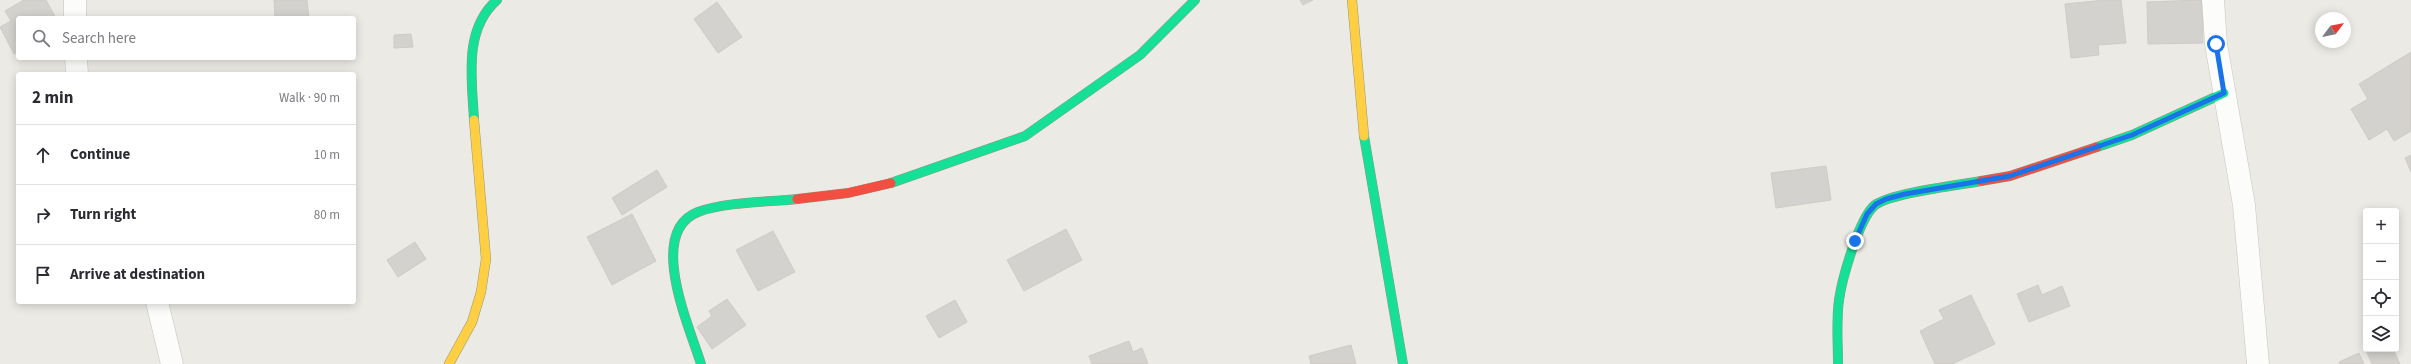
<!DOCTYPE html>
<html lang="en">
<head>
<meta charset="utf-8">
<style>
  :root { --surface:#fff; --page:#f7f7f7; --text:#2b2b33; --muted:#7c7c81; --line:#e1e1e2 }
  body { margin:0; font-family:"Source Sans 3",sans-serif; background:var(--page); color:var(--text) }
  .controls { position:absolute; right:12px; bottom:12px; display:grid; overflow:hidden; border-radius:4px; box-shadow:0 2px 10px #0003 }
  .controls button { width:36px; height:36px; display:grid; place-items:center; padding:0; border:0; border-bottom:1px solid var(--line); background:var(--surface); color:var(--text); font:20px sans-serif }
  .compass { position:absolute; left:2315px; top:12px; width:36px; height:36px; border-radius:50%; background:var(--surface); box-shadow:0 2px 10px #0003; rotate:58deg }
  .stop { position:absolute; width:12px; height:12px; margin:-9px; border:3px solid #1a73e8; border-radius:50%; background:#fff }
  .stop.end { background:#1a73e8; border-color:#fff; box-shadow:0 1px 4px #0008 }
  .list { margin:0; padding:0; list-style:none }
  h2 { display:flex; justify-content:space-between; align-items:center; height:52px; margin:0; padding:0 16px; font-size:17px }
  h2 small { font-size:13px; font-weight:400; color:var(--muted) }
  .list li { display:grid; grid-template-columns:26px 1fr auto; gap:12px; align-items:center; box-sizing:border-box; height:60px; padding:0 16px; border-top:1px solid var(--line) }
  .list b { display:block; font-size:15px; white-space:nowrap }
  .list em { font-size:13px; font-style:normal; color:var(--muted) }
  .icon { flex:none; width:22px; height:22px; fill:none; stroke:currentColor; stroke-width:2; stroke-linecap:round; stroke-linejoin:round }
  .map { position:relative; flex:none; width:2411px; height:364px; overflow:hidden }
  .search { position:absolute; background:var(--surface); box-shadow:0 2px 10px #0003; left:16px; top:16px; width:340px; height:44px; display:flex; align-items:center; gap:10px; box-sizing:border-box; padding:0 14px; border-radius:4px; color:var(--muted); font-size:15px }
  .panel { position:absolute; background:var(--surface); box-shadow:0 2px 10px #0003; left:16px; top:72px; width:340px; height:232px; border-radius:4px }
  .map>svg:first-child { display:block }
  .building { fill:#d4d2ce; stroke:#cfcbc7 }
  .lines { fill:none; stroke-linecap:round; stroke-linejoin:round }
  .street-casing { stroke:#c4c4c1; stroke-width:23 }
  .fast-casing { stroke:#95967c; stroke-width:10 }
  .slow-casing { stroke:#95967c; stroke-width:10 }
  .jam-casing { stroke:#95967c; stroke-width:10 }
  .street { stroke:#fcfcfb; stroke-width:22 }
  .fast { stroke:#16e098; stroke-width:9 }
  .slow { stroke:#ffcf43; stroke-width:9 }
  .jam { stroke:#f24e42; stroke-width:9 }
  .route { stroke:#1a73e8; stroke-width:5 }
</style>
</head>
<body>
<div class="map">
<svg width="2411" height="364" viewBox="0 0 2411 364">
  <rect width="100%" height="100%" fill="#eceae5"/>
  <!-- building -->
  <path class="building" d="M24,0H46L56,18H18V51L14,54L0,27L11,21L5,11Z
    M274,0H307L309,18H275Z
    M1300,0H1313L1303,5Z
    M2105,0H2121L2126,43L2098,45L2099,55L2071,58L2065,4Z
    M2202,0L2203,43L2148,44L2147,2Z
    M717,2L742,37L718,53L694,19Z
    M411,34L413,47L394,48V35Z
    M2411,52V131L2394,141L2387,129L2369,140L2351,109L2368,99L2359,84Z
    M2411,155V172L2405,158Z
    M1826,166L1831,200L1776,208L1771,173Z
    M657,170L667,187L622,215L612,198Z
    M632,214L656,261L612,285L587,237Z
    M1066,229L1082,260L1024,291L1007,260Z
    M773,231L795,272L758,291L736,250Z
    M415,242L426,259L398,277L387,260Z
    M2038,285L2042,295L2062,286L2070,306L2029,322L2017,294Z
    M1971,295L1995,344L1952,364H1935L1920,331L1944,319L1939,310Z
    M727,299L746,325L712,349L697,327L712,316L709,311Z
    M955,300L967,322L939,338L926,316Z
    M1129,341L1133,352L1142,348L1148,364H1092L1089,356Z
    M1351,345L1356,364H1311L1309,356Z
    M2368,349H2393L2400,364H2372L2366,350Z
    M2359,353L2364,364H2340L2339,362Z"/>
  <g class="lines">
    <defs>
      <path id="street" d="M2213,0L2216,44L2244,205L2258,364
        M75,18V0
        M76,58L77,74
        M157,302L172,364"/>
      <path id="fast" d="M474,120C472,79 463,30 497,0
        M1364,136L1403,364
        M2097,147L2132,135L2224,93
        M891,183L1025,136L1140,55L1195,0
        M701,364C690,328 646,232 698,212C724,202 769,202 797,199
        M1838,364C1838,343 1836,321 1839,300C1842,279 1859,218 1875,205C1891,193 1959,185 1981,181"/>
      <path id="slow" d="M1352,0L1364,136
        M449,364L472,322L481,292L486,259L474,120"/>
      <path id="jam" d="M1981,181L2010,176L2097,147
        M797,199L848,193L891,183"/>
    </defs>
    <!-- street casing -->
    <use href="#street" class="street-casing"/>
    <!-- fast casing -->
    <use href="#fast" class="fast-casing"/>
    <!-- slow casing -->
    <use href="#slow" class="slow-casing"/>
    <!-- jam casing -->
    <use href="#jam" class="jam-casing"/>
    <!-- street -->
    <use href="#street" class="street"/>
    <!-- fast -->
    <use href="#fast" class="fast"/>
    <!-- slow -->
    <use href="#slow" class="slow"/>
    <!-- jam -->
    <use href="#jam" class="jam"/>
  </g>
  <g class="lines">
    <!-- route -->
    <path class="route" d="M1855,241L1867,214L1876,204L1886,199L1905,194L2010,176L2132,135L2224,93L2216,44"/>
  </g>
</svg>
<div class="controls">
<button>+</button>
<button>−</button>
<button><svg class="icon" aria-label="locate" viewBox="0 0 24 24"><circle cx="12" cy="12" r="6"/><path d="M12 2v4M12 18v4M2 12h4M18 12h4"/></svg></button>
<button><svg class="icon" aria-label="layers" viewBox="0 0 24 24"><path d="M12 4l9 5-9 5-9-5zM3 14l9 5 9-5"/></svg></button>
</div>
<svg class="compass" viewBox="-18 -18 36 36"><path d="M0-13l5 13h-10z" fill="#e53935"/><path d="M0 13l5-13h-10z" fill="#7c7c81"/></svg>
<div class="stop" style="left:2216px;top:44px"></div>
<div class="stop end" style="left:1855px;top:241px"></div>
<div class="search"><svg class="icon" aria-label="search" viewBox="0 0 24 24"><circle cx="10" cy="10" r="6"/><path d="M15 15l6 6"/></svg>Search here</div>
<section class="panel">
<h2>2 min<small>Walk · 90 m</small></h2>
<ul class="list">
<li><svg class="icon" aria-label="ahead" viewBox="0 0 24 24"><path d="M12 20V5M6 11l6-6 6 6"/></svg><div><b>Continue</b></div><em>10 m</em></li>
<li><svg class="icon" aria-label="right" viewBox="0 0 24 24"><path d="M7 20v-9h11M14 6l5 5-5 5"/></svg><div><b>Turn right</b></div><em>80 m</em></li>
<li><svg class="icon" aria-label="arrive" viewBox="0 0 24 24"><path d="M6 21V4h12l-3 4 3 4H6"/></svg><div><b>Arrive at destination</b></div></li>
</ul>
</section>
</div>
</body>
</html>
